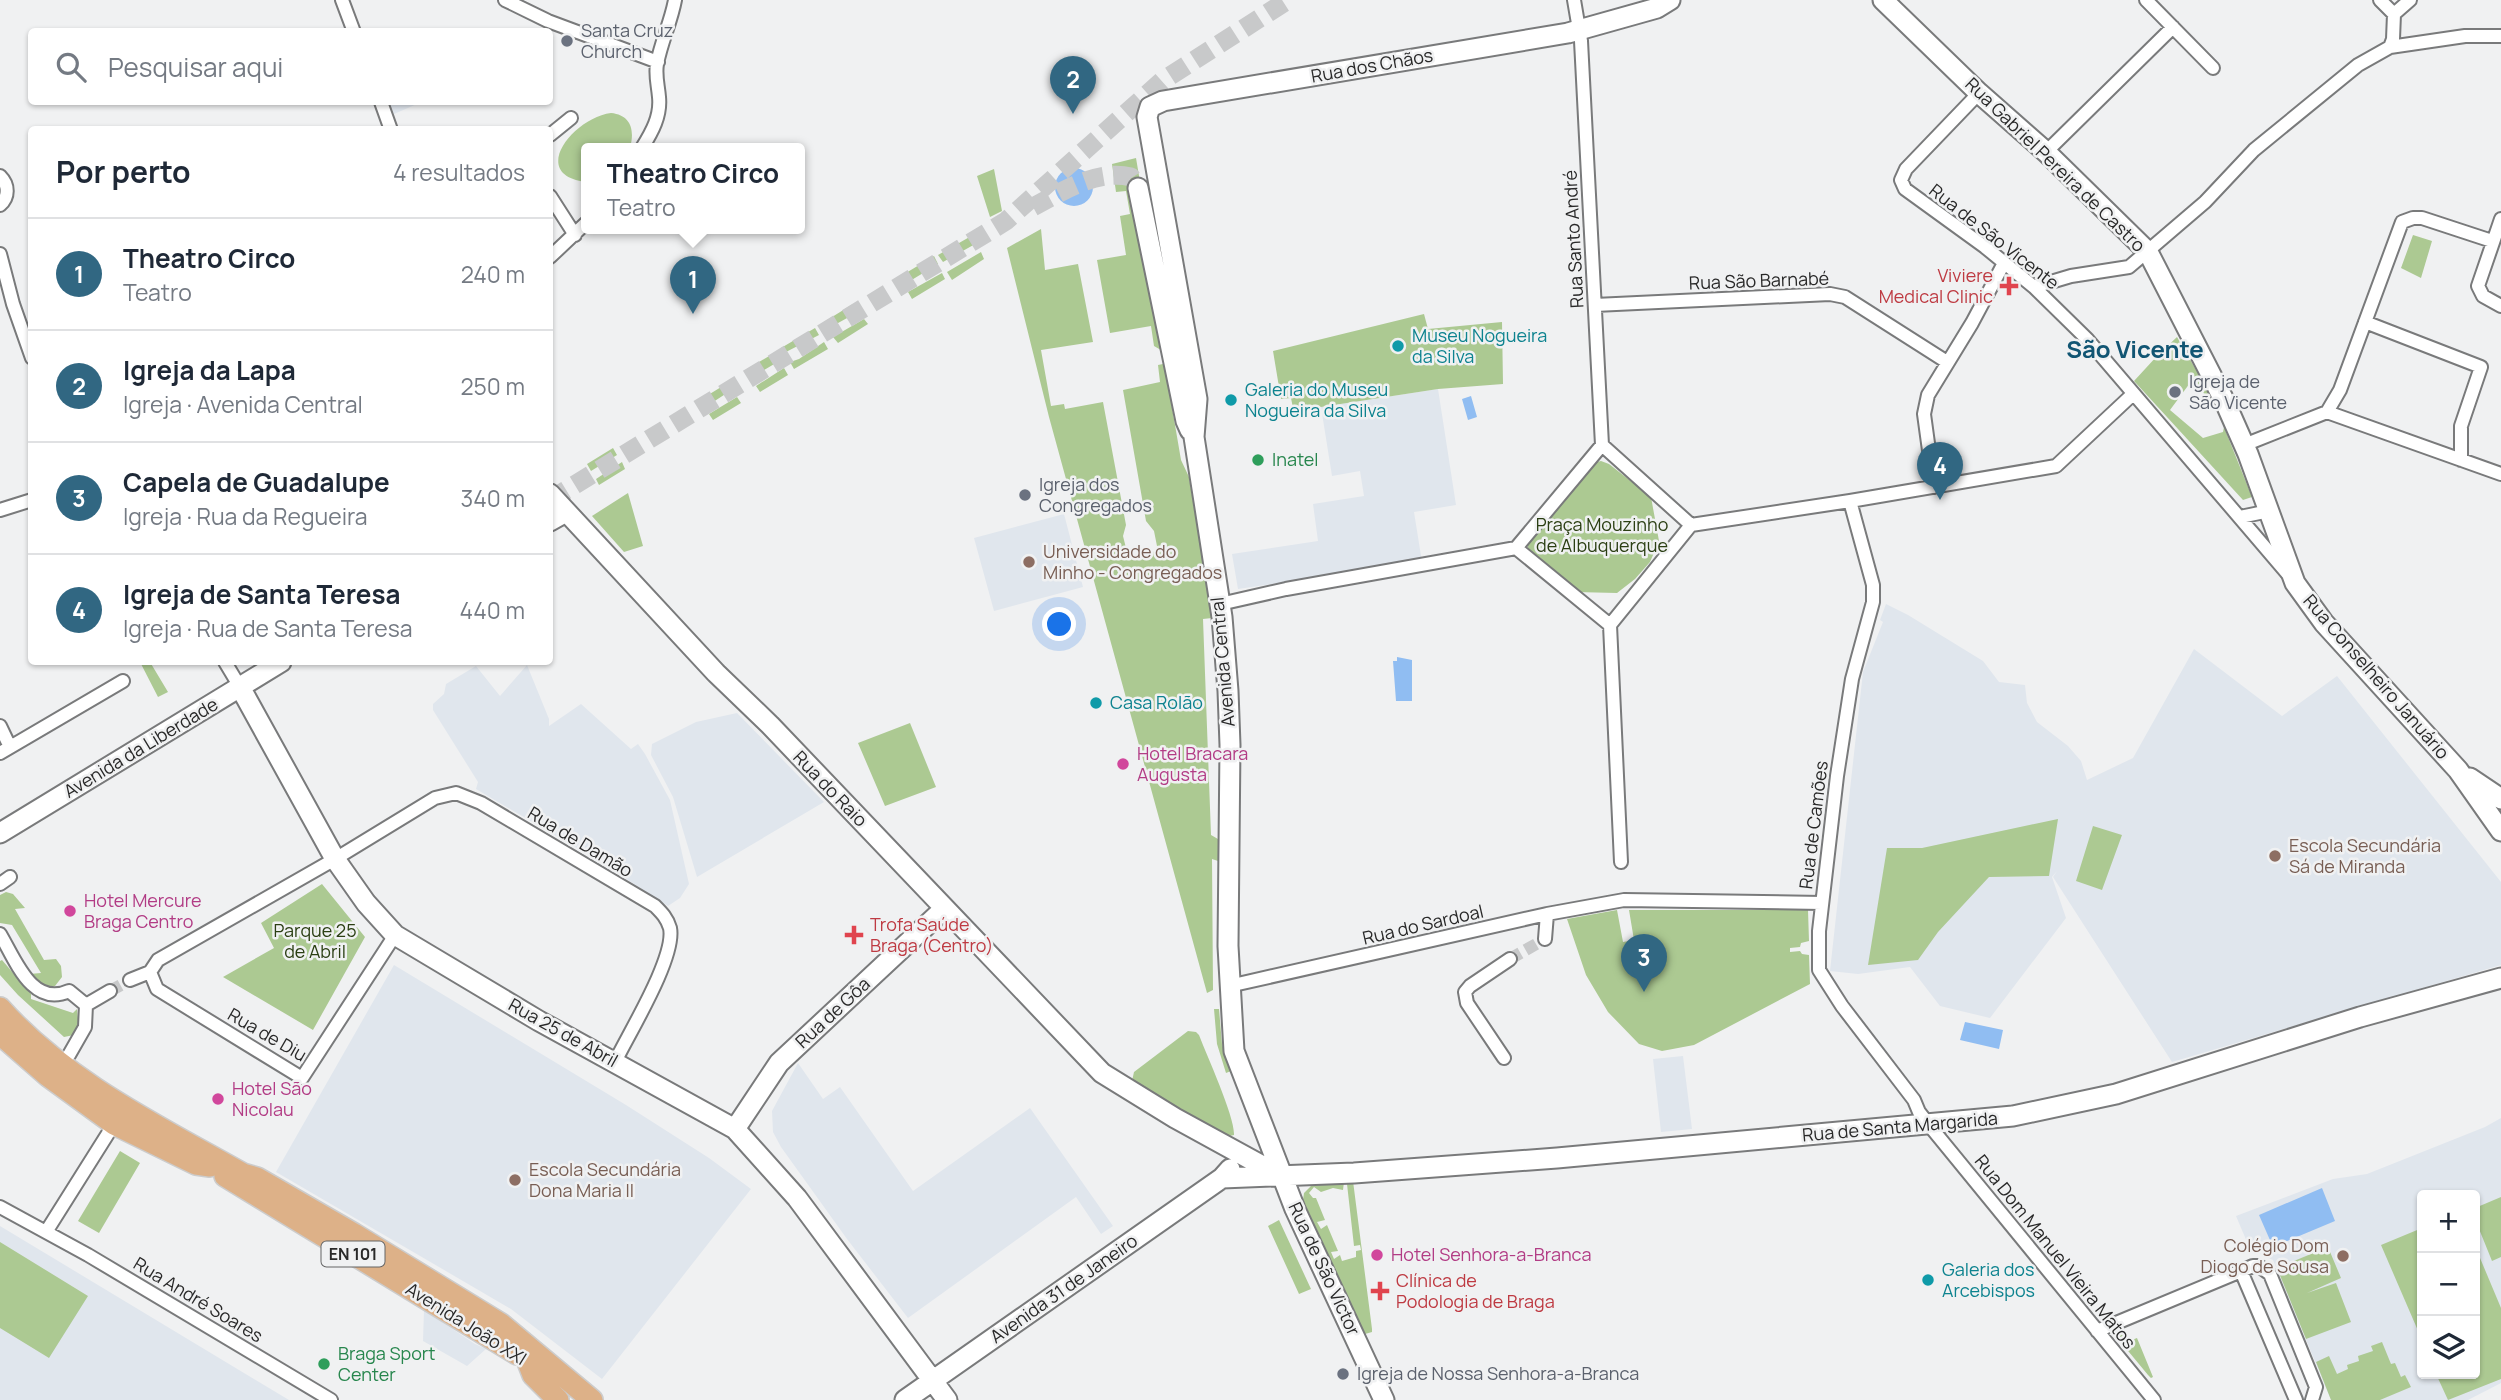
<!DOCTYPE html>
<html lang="pt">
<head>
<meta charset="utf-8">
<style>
  :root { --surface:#fff; --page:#f6f6f7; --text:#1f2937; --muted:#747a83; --line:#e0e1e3; --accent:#316782 }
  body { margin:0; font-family:Manrope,sans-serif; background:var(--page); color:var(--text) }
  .controls { position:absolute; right:21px; bottom:21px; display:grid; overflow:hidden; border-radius:7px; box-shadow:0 2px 5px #0004 }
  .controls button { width:63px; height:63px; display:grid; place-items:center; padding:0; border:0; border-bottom:2px solid var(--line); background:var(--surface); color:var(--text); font:35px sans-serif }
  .you { position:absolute; left:1060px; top:625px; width:24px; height:24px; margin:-18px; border:5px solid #fff; border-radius:50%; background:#1a73e8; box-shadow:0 0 0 10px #1a73e833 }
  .badge { display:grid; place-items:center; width:46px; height:46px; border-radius:50%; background:var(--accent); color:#fff; font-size:23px; font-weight:700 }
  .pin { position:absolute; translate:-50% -58px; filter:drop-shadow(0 2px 4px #0008) }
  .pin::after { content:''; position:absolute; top:37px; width:24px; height:21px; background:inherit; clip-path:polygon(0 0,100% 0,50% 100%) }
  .popup { position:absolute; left:581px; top:143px; width:224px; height:91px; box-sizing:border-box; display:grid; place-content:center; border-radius:7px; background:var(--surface); filter:drop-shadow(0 2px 5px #0005); font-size:23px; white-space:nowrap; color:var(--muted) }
  .popup b { font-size:26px; color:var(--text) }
  .popup::after { content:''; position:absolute; left:50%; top:100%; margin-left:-14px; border:14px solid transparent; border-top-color:var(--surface) }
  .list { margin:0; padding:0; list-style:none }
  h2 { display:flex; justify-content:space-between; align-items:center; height:91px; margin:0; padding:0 28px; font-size:30px }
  h2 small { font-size:23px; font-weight:400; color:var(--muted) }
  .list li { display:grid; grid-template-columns:46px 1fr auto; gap:21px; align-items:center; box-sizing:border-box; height:112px; padding:0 28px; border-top:2px solid var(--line) }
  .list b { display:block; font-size:26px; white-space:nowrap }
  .list p { margin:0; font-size:23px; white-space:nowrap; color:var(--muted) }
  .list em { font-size:23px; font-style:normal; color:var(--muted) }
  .icon { flex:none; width:38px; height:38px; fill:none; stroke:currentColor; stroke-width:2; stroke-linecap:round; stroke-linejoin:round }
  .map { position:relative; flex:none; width:2501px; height:1400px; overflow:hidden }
  .search { position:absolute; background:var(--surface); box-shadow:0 2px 5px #0004; left:28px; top:28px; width:525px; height:77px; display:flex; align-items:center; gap:18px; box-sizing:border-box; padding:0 24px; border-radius:7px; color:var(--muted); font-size:26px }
  .panel { position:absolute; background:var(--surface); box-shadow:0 2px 5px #0004; left:28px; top:126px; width:525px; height:539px; border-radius:7px }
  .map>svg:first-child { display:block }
  .built { fill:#e0e6ed; fill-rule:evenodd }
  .green { fill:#acc992; fill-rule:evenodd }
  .water { fill:#90bdf2 }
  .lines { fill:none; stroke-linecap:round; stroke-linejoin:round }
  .street-tunnel { stroke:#c8c9ca; stroke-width:12; stroke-dasharray:12 6; stroke-linecap:butt }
  .secondary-tunnel { stroke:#c8c9ca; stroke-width:19; stroke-dasharray:19 10; stroke-linecap:butt }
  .street-casing { stroke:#797a7b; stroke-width:16 }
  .secondary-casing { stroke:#797a7b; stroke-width:23 }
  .primary-casing { stroke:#ccc; stroke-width:24 }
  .street { stroke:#fff; stroke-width:12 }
  .secondary { stroke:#fff; stroke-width:19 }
  .primary { stroke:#ddb188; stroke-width:21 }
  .worship-dot { fill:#6b7280; stroke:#f0f1f2; stroke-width:2.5 }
  .health-dot { fill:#e0444e; stroke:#f0f1f2; stroke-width:2.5 }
  .culture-dot { fill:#0f9aa8; stroke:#f0f1f2; stroke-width:2.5 }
  .leisure-dot { fill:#2e9e5b; stroke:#f0f1f2; stroke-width:2.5 }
  .education-dot { fill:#8d6e63; stroke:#f0f1f2; stroke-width:2.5 }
  .hotel-dot { fill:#d1479c; stroke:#f0f1f2; stroke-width:2.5 }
  .labels { text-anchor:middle; stroke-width:5; stroke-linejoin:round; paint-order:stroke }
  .shield { fill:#f0f1f2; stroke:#656565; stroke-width:2 }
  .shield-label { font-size:16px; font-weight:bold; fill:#292929 }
  .worship-label { font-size:18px; fill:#5b616d; stroke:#f0f1f2; text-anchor:start }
  .street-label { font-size:18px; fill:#292929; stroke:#f0f1f2 }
  .health-label { font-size:18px; fill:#be3a42; stroke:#f0f1f2; text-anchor:start }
  .culture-label { font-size:18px; fill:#0d838f; stroke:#f0f1f2; text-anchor:start }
  .leisure-label { font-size:18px; fill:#27864d; stroke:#f0f1f2; text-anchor:start }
  .park-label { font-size:18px; fill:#2b3f13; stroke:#f0f1f2 }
  .education-label { font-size:18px; fill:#785e54; stroke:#f0f1f2; text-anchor:start }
  .hotel-label { font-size:18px; fill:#b23c85; stroke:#f0f1f2; text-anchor:start }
  .district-label { font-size:24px; font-weight:bold; fill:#115573; stroke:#f0f1f2 }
</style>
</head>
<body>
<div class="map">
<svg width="2501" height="1400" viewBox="0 0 2501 1400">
  <rect width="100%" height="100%" fill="#f0f1f2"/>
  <!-- built -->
  <path class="built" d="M389,102H416L417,104L394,114Z
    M1438,389L1456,505L1414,512L1422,562L1238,589L1232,554L1318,541L1313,504L1364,496L1360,471L1332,476L1321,407Z
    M1064,514L1083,587L994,611L974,538Z
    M1886,604L1908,615L1983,661L1999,682L2025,685L2027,703L2037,722L2068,746L2081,761L2087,780L2133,758L2194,649L2282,716L2337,676L2501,882V965L2172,1062L2053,877L2057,871L2052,877L2066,918L1990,1018L1940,1006L1910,967L1858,974L1830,971L1863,672L1883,622L1880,620Z
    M527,665L549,719V726L581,704L631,749L638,744L645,754L670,800L689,884L680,898L668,906L594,858L476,789L478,782L433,710V704L444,694L446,684L476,666L500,696Z
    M737,713L824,802L697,877L673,797L651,755L652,744L696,722Z
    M394,965L626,1105L709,1158L751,1189L602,1379L511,1309L276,1172Z
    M1683,1056L1692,1129L1661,1132L1653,1059Z
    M798,1063L823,1099L840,1087L913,1191L1030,1108L1113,1226L1101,1234L1076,1197L908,1318L847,1239L781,1147L773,1132L772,1111Z
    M2501,1118V1383L2468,1400H2331L2273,1260L2250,1249L2236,1216L2333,1179L2367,1174L2485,1127ZM2422,1195H2475V1374H2422Z
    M0,1226L289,1400H0Z
    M424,1310L475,1344L486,1349L467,1366L423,1341Z"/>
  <!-- green -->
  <path class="green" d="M611,113C631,115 635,130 630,148H586V182C528,175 573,118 611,113Z
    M1136,158L1174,382L1168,384L1181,460L1189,477L1212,618L1203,619L1211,835L1218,839V861L1212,859L1213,990L1207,993L1049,417L1007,248L1041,229L1045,270L1078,264L1093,342L1041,350L1051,406L1064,404L1065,409L1103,402L1126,525L1123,536L1128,556L1158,551L1154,531L1146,521L1123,390L1160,382L1158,365L1168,363L1166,353L1154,346L1151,326L1110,333L1097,260L1126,255L1120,216L1130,214L1126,191L1116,192L1112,164Z
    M994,169L1002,211L990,217L977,176Z
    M973,235L977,243L943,262L938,255Z
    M2413,235L2432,241L2421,278L2401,268Z
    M981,252L984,259L952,280L947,272Z
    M934,256L938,264L905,284L901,276Z
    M942,273L945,279L912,299L908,292Z
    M853,304L858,312L829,328L824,322Z
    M1424,314L1428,329L1502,322L1503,384L1438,389L1321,407L1293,408L1291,398L1281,399L1273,351Z
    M864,319L868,324L838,343L833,337Z
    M815,328L819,335L784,353L781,348Z
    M2177,337L2214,401L2190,383L2170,410L2203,438L2223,432L2224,427L2252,497L2243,500L2134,381L2157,356Z
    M824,342L828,349L794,369L790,362L799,359Z
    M776,352L781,360L754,376L749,368Z
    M784,368L788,375L760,392L756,386Z
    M726,384L730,391L704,408L700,400Z
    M737,397L741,403L713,420L709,414Z
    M613,448L617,455L591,471L587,464Z
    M1601,461L1609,464L1651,497L1659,541L1650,562L1635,579L1617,593L1575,592L1529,554L1527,541L1593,463Z
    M622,462L625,469L599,485L596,479Z
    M628,493L643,546L624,552L592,516Z
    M140,662H150L168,692L158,697Z
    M910,723L936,787L885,806L858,743Z
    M2058,819L2049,876L1989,877L1938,932L1918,960L1868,965L1887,848H1922Z
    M2093,826L2122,835L2102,890L2076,881Z
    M322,884L365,937L313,1030L223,977L274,948L261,923Z
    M6,892L13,894L25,908L15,909L44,960L56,959L61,966L62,977L55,986L43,988L29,974L41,973L12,925L0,923V895Z
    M1617,910L1623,942L1634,940L1629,910H1808L1809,941L1801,943L1800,947L1790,948V952L1800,951L1802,954L1809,955L1810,984L1694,1045L1662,1051L1639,1044L1608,1012L1586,975L1567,919Z
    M2,960L31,994V999L73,1013L77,1009L79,1027L74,1035L64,1037L18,995L0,975V961Z
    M1214,1009H1219L1222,1044L1231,1071L1226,1073L1217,1044Z
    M1188,1031L1196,1032L1199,1035C1207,1056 1235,1117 1234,1135L1225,1137L1132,1081L1134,1072Z
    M120,1151L140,1163L99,1233L78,1221Z
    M1353,1181L1372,1329V1332L1365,1334L1303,1200L1304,1193L1311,1186ZM1344,1182L1347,1184L1354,1246L1360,1245L1361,1250L1356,1251V1257L1342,1261L1340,1255L1334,1259L1331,1252L1338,1251L1327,1225L1321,1229L1317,1222L1325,1220L1316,1198H1313L1309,1193L1314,1187L1321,1192L1333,1188L1343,1190Z
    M2501,1197V1257L2492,1261L2475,1219V1208Z
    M1279,1220L1311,1289L1299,1294L1268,1226Z
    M2422,1228V1340L2381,1245Z
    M0,1242L88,1296L49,1358L0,1328Z
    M2475,1246L2501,1308V1379L2448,1400L2436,1374H2475Z
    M2328,1247L2341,1278L2307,1293L2336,1283L2351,1322L2306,1339L2277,1268Z
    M2122,1332L2127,1342L2137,1338L2153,1377L2151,1378L2148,1375L2124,1346L2119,1336Z
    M2382,1342L2391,1364L2395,1363L2401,1377L2405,1375L2411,1387L2380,1400H2331L2316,1362L2329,1356L2337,1374L2348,1369L2347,1365L2359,1361L2358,1356L2373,1351L2371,1346Z"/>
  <!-- water -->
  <path class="water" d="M1055 187a19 19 0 1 1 38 0a19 19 0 1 1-38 0Z
    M1471,396L1477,417L1468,420L1462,399Z
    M1397,657L1412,660V701H1396L1393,661H1397Z
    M1965,1022L2003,1030L1999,1049L1960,1040Z
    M2322,1188L2335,1221L2273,1247L2259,1215Z"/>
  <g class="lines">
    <!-- street-tunnel -->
    <path class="street-tunnel" d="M1510,959L1545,939
      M110,991L130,980"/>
    <!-- secondary-tunnel -->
    <path class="secondary-tunnel" d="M1033,207C1063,191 1097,169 1131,177L1138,188
      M550,500L1006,221L1162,81L1288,0"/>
    <defs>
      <path id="street" d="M342,0L354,32
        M505,0L548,21L658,62
        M1574,0L1581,41L1602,445
        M2146,0L2213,68
        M2380,0L2394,14
        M2390,47L2393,39L2394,14L2410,0
        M1979,93L1906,169L1901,180L1905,189L1985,247L2034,287L2087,339L2287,573
        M381,102L391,130
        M550,135L571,118
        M642,148C652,132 661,116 659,97C658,85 655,75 657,64C661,42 671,22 675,0
        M2046,152L2173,27
        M0,176C9,185 9,197 0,205
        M550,196L575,235
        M2501,219L2478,286L2483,296L2501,306
        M0,254L13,304L32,358
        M550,257L586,223
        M2034,287L2071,276L2129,267L2205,202L2254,150L2358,65L2390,47L2465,36H2501
        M1595,305L1830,294L1845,297L1947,362
        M2365,322L2481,367L2461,426V460
        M2327,412L2340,390L2402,222L2413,218H2422L2492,241
        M2327,412L2501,474
        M1602,445L1691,525
        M2244,445L2327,412
        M1934,487L1924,414L1928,395L1972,323L2004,263
        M1850,501L1873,585V602L1852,679L1837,776L1819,931V970L1842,1006L1914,1100L1919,1112L1929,1125L2154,1400
        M0,510L32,500
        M2240,517L2269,511
        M1691,525L1850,501L2056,466L2133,394
        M1516,548L1602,445
        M1516,548L1610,625
        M1220,604L1286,589L1516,548
        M1610,625L1621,862
        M1610,625L1691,525
        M225,662L240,687
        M0,726L10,747
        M0,753L123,681
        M0,884L10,877
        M0,934C15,959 32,1008 69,991L86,1005
        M1545,939L1547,914
        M150,972L157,989L302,1078L395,935
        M130,980L150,972L158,960L335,859L435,798L456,793L481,803L655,906C662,913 667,918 670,928C676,957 629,1033 615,1062
        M1229,986L1547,914L1624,900L1822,903
        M86,1005L110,991
        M69,1055L85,1027L86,1005
        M1504,1058L1467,1003L1465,992L1470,986L1510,959
        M0,1207L88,1255L331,1400
        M46,1232L114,1124
        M2241,1271L2296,1400
        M2097,1331L2253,1266H2259L2270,1274L2316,1387L2312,1400"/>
      <path id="secondary" d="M1883,0L1979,93L2046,152L2148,252L2225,402L2248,454L2295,583L2324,623L2458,770L2501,831
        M1138,188L1186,421L1190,430
        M550,494L716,673L770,725L1102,1073L1175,1118L1281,1176
        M550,521L566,512
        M240,687L335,859L366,903L395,935L539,1021L735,1129L797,1198L947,1400
        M2470,778L2501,799
        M0,833L281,662
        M735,1129L779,1063L944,909
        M1222,1178L1354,1173L1557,1158L2013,1116L2116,1094L2360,1017L2501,978
        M905,1400L1222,1178L1230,1169
        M1384,1400L1295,1209L1234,1051L1228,946L1230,745L1228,691L1222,617L1194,437L1197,399L1147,117L1150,107L1163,101L1568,33L1657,8L1670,0"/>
      <path id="primary" d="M0,1008C66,1082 158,1126 243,1174L257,1178L354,1234L501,1324L592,1400
        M0,1034L48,1076L114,1124L196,1164L210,1166
        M225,1176L517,1354
        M528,1362L533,1375L558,1400"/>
    </defs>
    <!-- street casing -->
    <use href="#street" class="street-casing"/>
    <!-- secondary casing -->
    <use href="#secondary" class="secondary-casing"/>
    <!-- primary casing -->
    <use href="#primary" class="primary-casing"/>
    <!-- street -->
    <use href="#street" class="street"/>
    <!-- secondary -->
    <use href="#secondary" class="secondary"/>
    <!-- primary -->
    <use href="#primary" class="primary"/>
  </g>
  <!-- markers -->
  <g class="worship-dot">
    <circle cx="567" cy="41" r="7"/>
    <circle cx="2175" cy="392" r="7"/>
    <circle cx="1025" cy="495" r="7"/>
    <circle cx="1343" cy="1374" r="7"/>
  </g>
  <g class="health-dot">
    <path d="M2005.5 275.5h7v7h7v7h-7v7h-7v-7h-7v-7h7z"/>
    <path d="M850.5 924.5h7v7h7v7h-7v7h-7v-7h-7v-7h7z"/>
    <path d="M1376.5 1280.5h7v7h7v7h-7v7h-7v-7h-7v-7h7z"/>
  </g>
  <g class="culture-dot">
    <circle cx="1398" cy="346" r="7"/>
    <circle cx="1231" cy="400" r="7"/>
    <circle cx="1096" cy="703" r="7"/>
    <circle cx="1928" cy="1280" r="7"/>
  </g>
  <g class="leisure-dot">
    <circle cx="1258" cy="460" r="7"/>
    <circle cx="324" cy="1364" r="7"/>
  </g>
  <g class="education-dot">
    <circle cx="1029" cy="562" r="7"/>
    <circle cx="2275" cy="856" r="7"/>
    <circle cx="515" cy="1180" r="7"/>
    <circle cx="2343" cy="1256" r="7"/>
  </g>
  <g class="hotel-dot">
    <circle cx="1123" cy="764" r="7"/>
    <circle cx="70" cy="911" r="7"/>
    <circle cx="218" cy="1099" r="7"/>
    <circle cx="1377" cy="1255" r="7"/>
  </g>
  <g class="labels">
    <!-- shield labels -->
    <rect class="shield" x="321.5" y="1241.5" width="63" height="25" rx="5"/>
    <g class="shield-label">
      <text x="353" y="1260">EN 101</text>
    </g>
    <!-- worship labels -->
    <g class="worship-label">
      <text x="581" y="37">Santa Cruz<tspan x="581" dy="21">Church</tspan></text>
      <text x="2189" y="388">Igreja de<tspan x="2189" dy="21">São Vicente</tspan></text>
      <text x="1039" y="491">Igreja dos<tspan x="1039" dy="21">Congregados</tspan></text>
      <text x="1357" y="1380">Igreja de Nossa Senhora-a-Branca</text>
    </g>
    <!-- street labels -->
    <g class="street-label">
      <text transform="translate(1372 66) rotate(-10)" y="6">Rua dos Chãos</text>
      <text transform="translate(2055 165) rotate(44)" y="6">Rua Gabriel Pereira de Castro</text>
      <text transform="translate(1994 237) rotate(38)" y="6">Rua de São Vicente</text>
      <text transform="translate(1574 239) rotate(-93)" y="6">Rua Santo André</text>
      <text transform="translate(1759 281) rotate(-2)" y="6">Rua São Barnabé</text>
      <text transform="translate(1223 662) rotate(-95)" y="6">Avenida Central</text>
      <text transform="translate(2376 677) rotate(49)" y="6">Rua Conselheiro Januário</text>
      <text transform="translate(141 748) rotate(-31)" y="6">Avenida da Liberdade</text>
      <text transform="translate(830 789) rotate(46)" y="6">Rua do Raio</text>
      <text transform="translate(1814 825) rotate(-83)" y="6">Rua de Camões</text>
      <text transform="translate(580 842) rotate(31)" y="6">Rua de Damão</text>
      <text transform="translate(1423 925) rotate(-13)" y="6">Rua do Sardoal</text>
      <text transform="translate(833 1013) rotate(-43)" y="6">Rua de Gôa</text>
      <text transform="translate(563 1033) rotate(29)" y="6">Rua 25 de Abril</text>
      <text transform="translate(267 1035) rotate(30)" y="6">Rua de Diu</text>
      <text transform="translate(1900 1127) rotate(-5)" y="6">Rua de Santa Margarida</text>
      <text transform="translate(2055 1252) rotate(51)" y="6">Rua Dom Manuel Vieira Matos</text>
      <text transform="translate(1324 1269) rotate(65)" y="6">Rua de São Victor</text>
      <text transform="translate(1064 1289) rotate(-35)" y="6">Avenida 31 de Janeiro</text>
      <text transform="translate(198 1300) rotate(31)" y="6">Rua André Soares</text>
      <text transform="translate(466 1324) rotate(32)" y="6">Avenida João XXI</text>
    </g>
    <!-- health labels -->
    <g class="health-label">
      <text x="1993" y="282" text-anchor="end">Viviere<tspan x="1993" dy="21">Medical Clinic</tspan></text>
      <text x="870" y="931">Trofa Saúde<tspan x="870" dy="21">Braga (Centro)</tspan></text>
      <text x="1396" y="1287">Clínica de<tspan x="1396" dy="21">Podologia de Braga</tspan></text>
    </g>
    <!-- culture labels -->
    <g class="culture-label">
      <text x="1412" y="342">Museu Nogueira<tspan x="1412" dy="21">da Silva</tspan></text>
      <text x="1245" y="396">Galeria do Museu<tspan x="1245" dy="21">Nogueira da Silva</tspan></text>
      <text x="1110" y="709">Casa Rolão</text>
      <text x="1942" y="1276">Galeria dos<tspan x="1942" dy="21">Arcebispos</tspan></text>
    </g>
    <!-- leisure labels -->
    <g class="leisure-label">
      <text x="1272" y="466">Inatel</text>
      <text x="338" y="1360">Braga Sport<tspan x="338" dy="21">Center</tspan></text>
    </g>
    <!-- park labels -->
    <g class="park-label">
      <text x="1602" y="531">Praça Mouzinho<tspan x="1602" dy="21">de Albuquerque</tspan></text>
      <text x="315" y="937">Parque 25<tspan x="315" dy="21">de Abril</tspan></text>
    </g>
    <!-- education labels -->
    <g class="education-label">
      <text x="1043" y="558">Universidade do<tspan x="1043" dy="21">Minho - Congregados</tspan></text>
      <text x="2289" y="852">Escola Secundária<tspan x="2289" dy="21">Sá de Miranda</tspan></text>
      <text x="529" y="1176">Escola Secundária<tspan x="529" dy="21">Dona Maria II</tspan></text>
      <text x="2329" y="1252" text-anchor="end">Colégio Dom<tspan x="2329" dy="21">Diogo de Sousa</tspan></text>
    </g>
    <!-- hotel labels -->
    <g class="hotel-label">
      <text x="1137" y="760">Hotel Bracara<tspan x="1137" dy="21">Augusta</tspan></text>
      <text x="84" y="907">Hotel Mercure<tspan x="84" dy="21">Braga Centro</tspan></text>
      <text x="232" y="1095">Hotel São<tspan x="232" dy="21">Nicolau</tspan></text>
      <text x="1391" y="1261">Hotel Senhora-a-Branca</text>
    </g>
    <!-- district labels -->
    <g class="district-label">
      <text x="2135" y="358">São Vicente</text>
    </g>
  </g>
</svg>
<div class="controls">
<button>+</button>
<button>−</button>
<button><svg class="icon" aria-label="layers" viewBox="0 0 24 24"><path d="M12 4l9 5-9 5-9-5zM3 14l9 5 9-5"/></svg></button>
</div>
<div class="you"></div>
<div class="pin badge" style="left:693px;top:314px">1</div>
<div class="popup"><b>Theatro Circo</b>Teatro</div>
<div class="pin badge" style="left:1073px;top:114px">2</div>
<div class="pin badge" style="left:1644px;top:992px">3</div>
<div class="pin badge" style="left:1940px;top:500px">4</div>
<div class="search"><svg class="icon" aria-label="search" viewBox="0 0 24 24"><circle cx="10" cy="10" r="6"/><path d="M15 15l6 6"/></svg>Pesquisar aqui</div>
<section class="panel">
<h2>Por perto<small>4 resultados</small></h2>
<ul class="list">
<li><span class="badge">1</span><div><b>Theatro Circo</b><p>Teatro</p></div><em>240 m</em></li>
<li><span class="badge">2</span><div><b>Igreja da Lapa</b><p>Igreja · Avenida Central</p></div><em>250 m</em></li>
<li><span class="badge">3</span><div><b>Capela de Guadalupe</b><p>Igreja · Rua da Regueira</p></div><em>340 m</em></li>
<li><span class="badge">4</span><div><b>Igreja de Santa Teresa</b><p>Igreja · Rua de Santa Teresa</p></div><em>440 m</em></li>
</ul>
</section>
</div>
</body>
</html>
